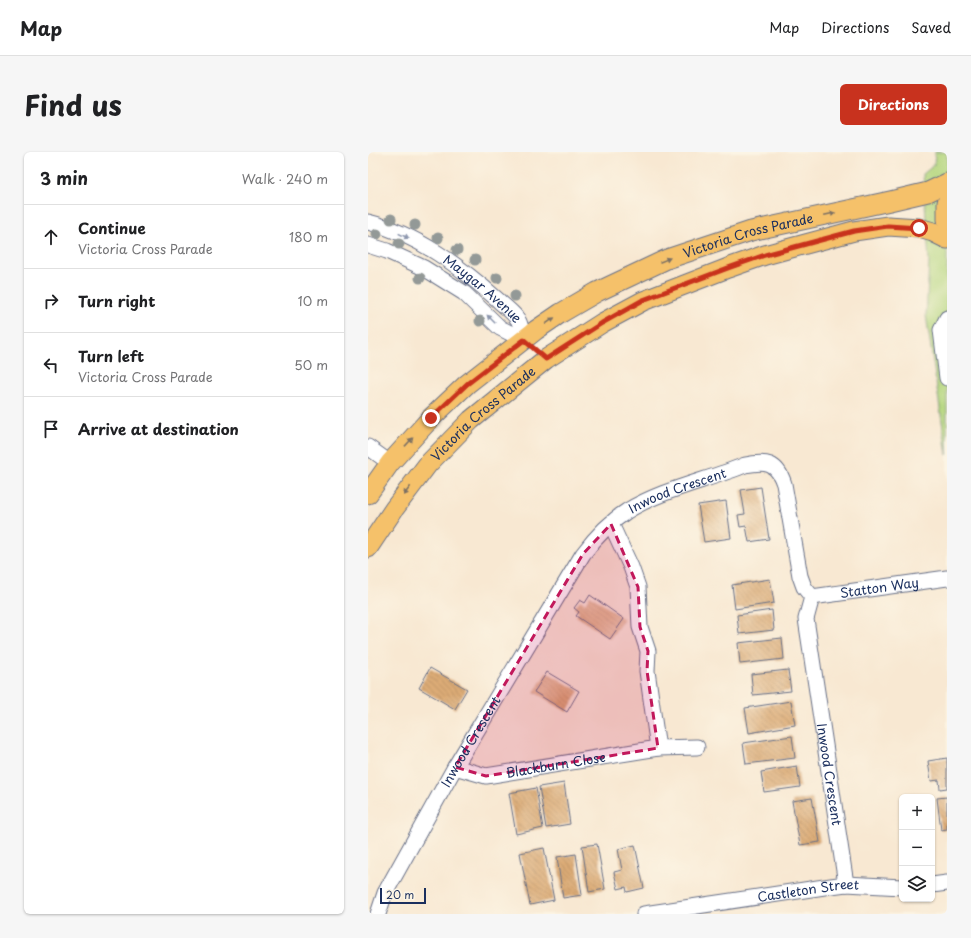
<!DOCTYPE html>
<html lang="en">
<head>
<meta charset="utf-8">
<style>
  :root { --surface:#fff; --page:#f6f6f6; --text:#202124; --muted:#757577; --line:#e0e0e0; --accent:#c8321e }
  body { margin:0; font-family:"Playpen Sans",sans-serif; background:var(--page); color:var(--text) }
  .controls { position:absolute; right:12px; bottom:12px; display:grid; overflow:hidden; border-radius:6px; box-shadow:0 1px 3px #0004 }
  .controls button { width:36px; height:36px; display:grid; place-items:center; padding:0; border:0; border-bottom:1px solid var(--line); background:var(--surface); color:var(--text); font:20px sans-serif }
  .scale { position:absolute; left:12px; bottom:10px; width:46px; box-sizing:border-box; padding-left:4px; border:2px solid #1b2f5e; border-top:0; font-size:11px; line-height:14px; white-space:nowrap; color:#1b2f5e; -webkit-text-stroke:3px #fcf5e5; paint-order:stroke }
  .stop { position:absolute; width:12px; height:12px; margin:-9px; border:3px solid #c8321e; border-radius:50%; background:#fff }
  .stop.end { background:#c8321e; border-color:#fff; box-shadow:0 1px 4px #0008 }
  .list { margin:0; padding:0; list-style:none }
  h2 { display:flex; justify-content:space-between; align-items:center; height:52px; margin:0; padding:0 16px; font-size:17px }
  h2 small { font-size:13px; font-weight:400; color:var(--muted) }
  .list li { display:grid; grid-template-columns:26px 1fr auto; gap:12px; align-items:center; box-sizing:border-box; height:64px; padding:0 16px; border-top:1px solid var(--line) }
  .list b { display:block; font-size:15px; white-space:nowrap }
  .list p { margin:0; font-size:13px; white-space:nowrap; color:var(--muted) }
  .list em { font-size:13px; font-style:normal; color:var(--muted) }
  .icon { flex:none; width:22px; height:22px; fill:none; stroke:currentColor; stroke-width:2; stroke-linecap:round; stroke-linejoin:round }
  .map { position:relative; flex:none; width:579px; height:762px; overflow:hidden; border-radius:6px }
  header { display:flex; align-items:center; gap:24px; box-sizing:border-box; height:56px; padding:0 20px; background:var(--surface); border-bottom:1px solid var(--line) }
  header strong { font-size:19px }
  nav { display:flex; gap:22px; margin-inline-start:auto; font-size:14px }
  .intro { display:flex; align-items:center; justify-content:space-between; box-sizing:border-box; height:96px; padding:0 24px }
  h1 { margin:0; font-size:28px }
  .button { padding:10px 18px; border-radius:6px; background:var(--accent); color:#fff; font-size:14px; font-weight:700 }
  main { display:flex; gap:24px; padding:0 24px }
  aside { flex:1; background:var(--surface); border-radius:6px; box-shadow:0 1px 3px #0004 }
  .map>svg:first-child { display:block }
  .grass { fill:#b4d67e; stroke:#68826e }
  .building { fill:url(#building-back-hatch) }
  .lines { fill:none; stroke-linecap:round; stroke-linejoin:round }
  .minor-casing { stroke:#687087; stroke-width:17 }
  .major-casing { stroke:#687087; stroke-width:21 }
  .minor { stroke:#fff; stroke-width:15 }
  .major { stroke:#f5c16b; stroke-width:19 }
  .tree { fill:#939997 }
  .oneway { fill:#7d7164 }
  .oneway2 { fill:#8d97ae }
  .route { stroke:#c8321e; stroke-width:5 }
  .marked { fill:#c2185b; fill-opacity:0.2; stroke:#c2185b; stroke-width:3; stroke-dasharray:8 5; stroke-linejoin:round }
  .labels { text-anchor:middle; stroke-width:3; stroke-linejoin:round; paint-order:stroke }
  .street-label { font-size:13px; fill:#1b2f5e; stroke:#fcf5e5 }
</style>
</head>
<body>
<header>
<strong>Map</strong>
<nav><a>Map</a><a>Directions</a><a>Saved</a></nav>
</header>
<div class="intro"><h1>Find us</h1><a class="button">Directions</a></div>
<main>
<aside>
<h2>3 min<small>Walk · 240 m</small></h2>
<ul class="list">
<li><svg class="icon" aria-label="ahead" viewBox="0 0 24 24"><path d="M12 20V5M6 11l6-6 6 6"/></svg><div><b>Continue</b><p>Victoria Cross Parade</p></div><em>180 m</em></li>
<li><svg class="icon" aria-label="right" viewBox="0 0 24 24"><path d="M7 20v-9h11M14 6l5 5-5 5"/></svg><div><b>Turn right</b></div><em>10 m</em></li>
<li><svg class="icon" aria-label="left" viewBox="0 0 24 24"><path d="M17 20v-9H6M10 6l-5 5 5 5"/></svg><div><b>Turn left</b><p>Victoria Cross Parade</p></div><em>50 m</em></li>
<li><svg class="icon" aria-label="arrive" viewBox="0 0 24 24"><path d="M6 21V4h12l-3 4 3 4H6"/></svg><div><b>Arrive at destination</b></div></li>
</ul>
</aside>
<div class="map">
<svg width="579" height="762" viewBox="0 0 579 762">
  <defs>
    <pattern id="building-back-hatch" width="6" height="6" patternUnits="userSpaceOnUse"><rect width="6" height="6" fill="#dcab76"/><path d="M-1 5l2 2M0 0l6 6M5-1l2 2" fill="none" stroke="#b28c64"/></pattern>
  </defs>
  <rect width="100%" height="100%" fill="#fcf5e5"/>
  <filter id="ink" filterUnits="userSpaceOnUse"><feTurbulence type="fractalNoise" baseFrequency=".025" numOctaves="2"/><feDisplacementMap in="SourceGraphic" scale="8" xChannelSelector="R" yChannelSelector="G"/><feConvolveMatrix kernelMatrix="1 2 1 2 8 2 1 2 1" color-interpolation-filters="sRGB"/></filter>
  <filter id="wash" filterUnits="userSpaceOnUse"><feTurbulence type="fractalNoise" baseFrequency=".012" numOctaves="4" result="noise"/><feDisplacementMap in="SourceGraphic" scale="16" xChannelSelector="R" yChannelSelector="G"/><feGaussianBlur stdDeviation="0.9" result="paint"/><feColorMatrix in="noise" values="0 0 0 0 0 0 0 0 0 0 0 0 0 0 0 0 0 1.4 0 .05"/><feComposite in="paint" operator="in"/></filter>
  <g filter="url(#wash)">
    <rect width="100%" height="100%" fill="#f8e8d2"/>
    <!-- grass -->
    <path class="grass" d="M567,0H579V303L558,163L561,109L555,22L566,13Z"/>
    <g id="blocks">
      <!-- building -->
      <path class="building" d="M393,335L401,387L381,390L378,374L372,375L370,363L377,362L373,338Z
        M358,349L363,386L336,390L330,353Z
        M402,427L406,451L367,457L364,433Z
        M222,443L256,467L242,487L208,464L211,460L206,456L212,448L217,451Z
        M404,458L406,478L371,482L369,463Z
        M414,486L416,507L372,512L370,491Z
        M62,516L99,537L87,557L51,536Z
        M420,518L423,539L385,543L383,522Z
        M179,520L211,539L199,560L166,540Z
        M423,549L427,573L381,581L377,556Z
        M424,584L427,606L378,612L375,591Z
        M579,606V636L572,637L571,628L563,629L560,609Z
        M429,614L432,635L396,640L393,620Z
        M196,631L202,672L178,676L171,635Z
        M168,636L175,676L148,682L141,641Z
        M579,645V677L573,678L569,646Z
        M444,646L452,690L432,693L424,649Z
        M229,692L237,737L221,740L214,694Z
        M267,693L276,736L259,740L258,735L250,737L246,720L254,718L250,697Z
        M176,696L186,748L162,753L152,701Z
        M208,702L214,743L195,746L189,705Z"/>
    </g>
  </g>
  <g filter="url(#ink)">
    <use href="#blocks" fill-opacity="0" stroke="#687087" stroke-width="1"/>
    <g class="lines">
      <defs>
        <g id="minor">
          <path id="s1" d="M0,70C49,82 93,115 130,148C136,154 143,159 148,165C153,170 154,181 156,188"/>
          <path d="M0,93L19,99L56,116L96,141L132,176L156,188"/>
          <path d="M579,166L573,178L579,226"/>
          <path d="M0,295L22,311"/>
          <path id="s2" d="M444,445L579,426"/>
          <path d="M290,596L329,595"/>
          <path id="s3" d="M87,615L118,624L290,596L279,519L280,499L272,475L270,435L263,415L243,372"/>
          <path d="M564,733L579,731"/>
          <path id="s4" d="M10,762L17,741L87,615L215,402C227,386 242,370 259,359C295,337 338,329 377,313C398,309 409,310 416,332L432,424L436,435L444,445L438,467L478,732"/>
          <path id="s5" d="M276,762L463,734L478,732L534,735"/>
        </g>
        <g id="major">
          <path d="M579,50V68"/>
          <path id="s6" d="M0,342L22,311L63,266L99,232L168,178L193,161L229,140L299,107L383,79L522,49L560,40L579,31"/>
          <path id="s7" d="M0,396L26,357L60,312L103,268L178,207L234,171L275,149L360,116L397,103L486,79L520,74L551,76L565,80L579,87"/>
        </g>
      </defs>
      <!-- minor casing -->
      <use href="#minor" class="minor-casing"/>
      <!-- major casing -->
      <use href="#major" class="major-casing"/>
      <!-- minor -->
      <use href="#minor" class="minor"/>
      <!-- major -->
      <use href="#major" class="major"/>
    </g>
    <!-- trees -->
    <g class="tree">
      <circle cx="23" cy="67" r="5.5"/>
      <circle cx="47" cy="73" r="5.5"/>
      <circle cx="9" cy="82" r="5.5"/>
      <circle cx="70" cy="86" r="5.5"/>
      <circle cx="31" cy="92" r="5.5"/>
      <circle cx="89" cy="98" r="5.5"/>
      <circle cx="107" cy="108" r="5.5"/>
      <circle cx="52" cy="126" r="5.5"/>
      <circle cx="129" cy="126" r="5.5"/>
      <circle cx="147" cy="144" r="5.5"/>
      <circle cx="112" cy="169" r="5.5"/>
    </g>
    <!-- one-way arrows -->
    <defs><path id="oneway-solid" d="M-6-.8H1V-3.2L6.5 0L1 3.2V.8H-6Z"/></defs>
    <g class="oneway">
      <use href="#oneway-solid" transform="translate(462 62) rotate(-12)"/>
      <use href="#oneway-solid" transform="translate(297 108) rotate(-22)"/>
      <use href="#oneway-solid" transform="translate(182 169) rotate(-35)"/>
      <use href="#oneway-solid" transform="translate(41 290) rotate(-47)"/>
      <use href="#oneway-solid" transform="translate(39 339) rotate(127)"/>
    </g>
    <g class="oneway2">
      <use href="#oneway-solid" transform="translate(36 84) rotate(26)"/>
      <use href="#oneway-solid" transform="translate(123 167) rotate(-135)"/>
    </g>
  </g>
  <g class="lines" filter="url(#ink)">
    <!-- route -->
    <path class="route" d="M63,266L99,232L156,188L178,207L234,171L275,148L360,116L397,103L486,79L520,74L551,76"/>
  </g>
  <!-- marked area -->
  <path class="marked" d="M243,372L270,435L272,475L280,499L279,519L290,596L118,624L87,615L215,402Z"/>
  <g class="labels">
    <!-- street labels -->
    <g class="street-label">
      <text dy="5" stroke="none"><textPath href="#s6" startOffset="470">Victoria Cross Parade</textPath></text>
      <text dy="5" stroke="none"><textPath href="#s1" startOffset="134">Maygar Avenue</textPath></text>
      <text dy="5" stroke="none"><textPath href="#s7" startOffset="178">Victoria Cross Parade</textPath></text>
      <text dy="5" stroke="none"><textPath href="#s4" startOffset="531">Inwood Crescent</textPath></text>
      <text dy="5" stroke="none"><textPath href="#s2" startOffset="68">Statton Way</textPath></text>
      <text dy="5" stroke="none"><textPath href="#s4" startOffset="196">Inwood Crescent</textPath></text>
      <text dy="5" stroke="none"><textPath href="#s3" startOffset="103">Blackburn Close</textPath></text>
      <text dy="5" stroke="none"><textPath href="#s4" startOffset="951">Inwood Crescent</textPath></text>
      <text dy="5" stroke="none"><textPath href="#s5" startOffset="166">Castleton Street</textPath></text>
    </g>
  </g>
</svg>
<div class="controls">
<button>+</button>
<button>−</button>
<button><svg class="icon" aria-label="layers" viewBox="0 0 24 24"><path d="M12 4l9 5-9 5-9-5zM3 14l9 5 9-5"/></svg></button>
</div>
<div class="scale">20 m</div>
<div class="stop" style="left:551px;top:76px"></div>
<div class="stop end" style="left:63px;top:266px"></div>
</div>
</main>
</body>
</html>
